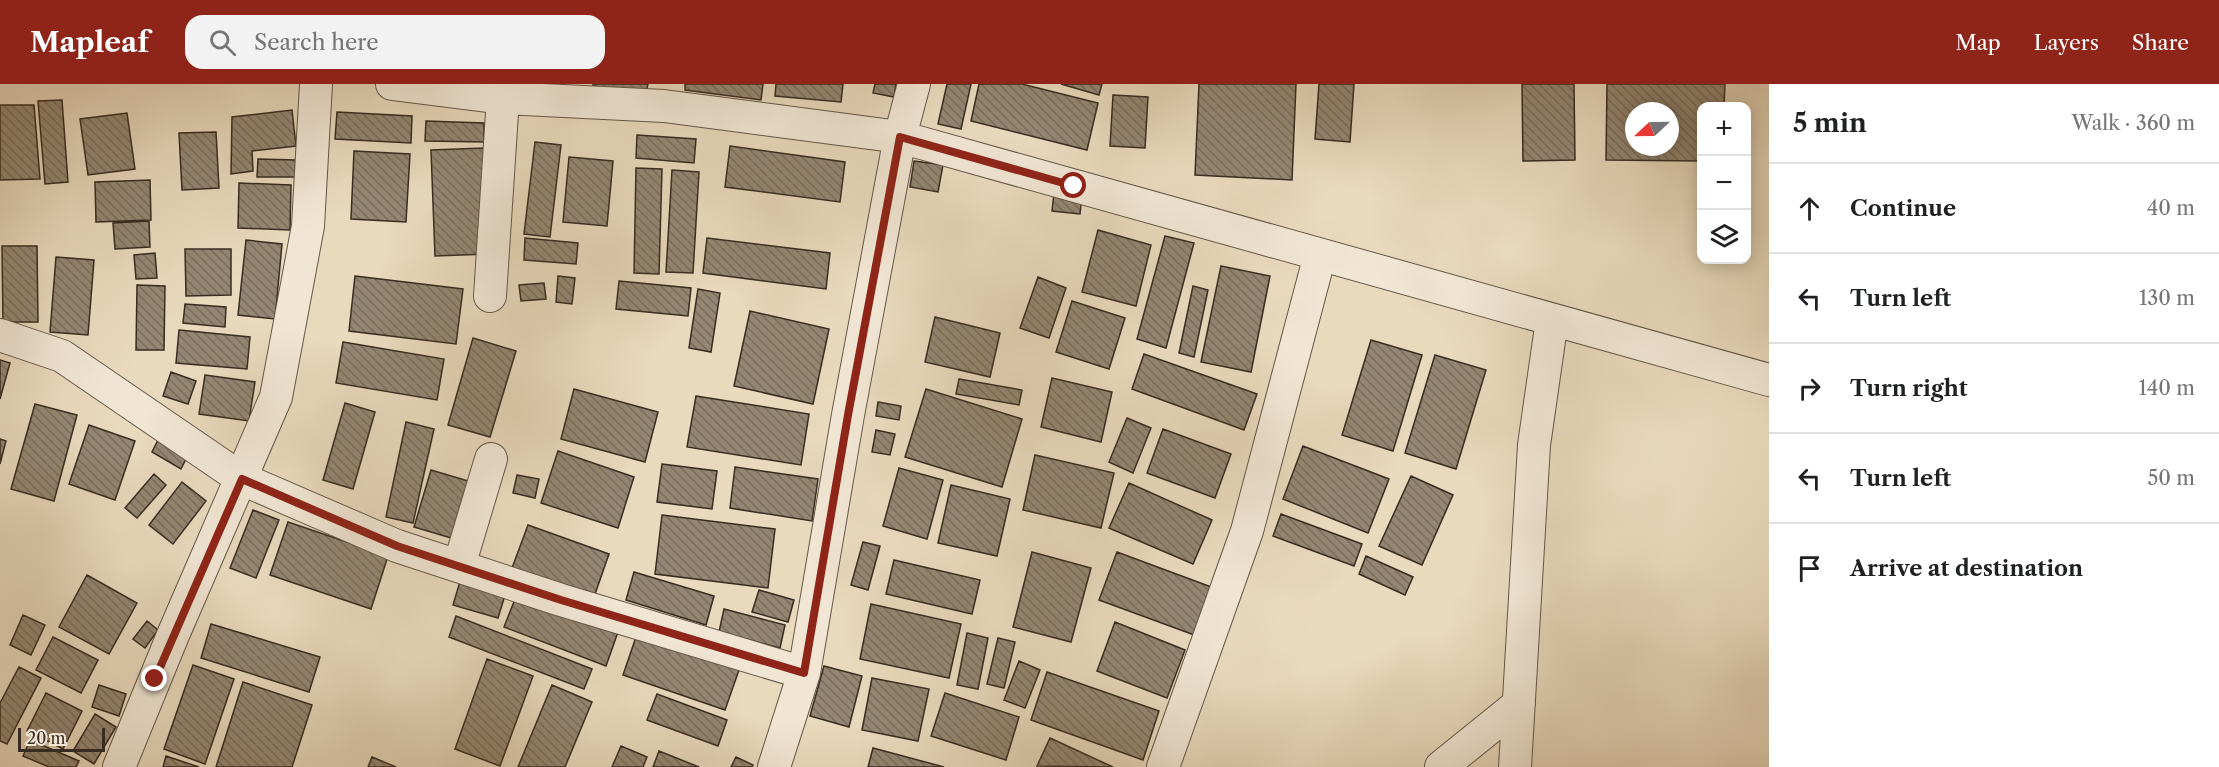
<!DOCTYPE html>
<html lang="en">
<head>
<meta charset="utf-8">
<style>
  :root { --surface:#fff; --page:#f2f2f2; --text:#202124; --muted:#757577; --line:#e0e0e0; --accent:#8f2418 }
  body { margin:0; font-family:"Libre Caslon Text",serif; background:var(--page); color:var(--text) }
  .controls { position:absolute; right:18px; top:18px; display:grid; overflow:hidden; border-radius:12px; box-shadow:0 3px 15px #0003 }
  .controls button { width:54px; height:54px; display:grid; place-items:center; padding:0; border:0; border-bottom:2px solid var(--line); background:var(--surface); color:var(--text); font:30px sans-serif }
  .compass { position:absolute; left:1625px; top:18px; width:54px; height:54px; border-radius:50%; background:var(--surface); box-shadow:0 3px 15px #0003; rotate:248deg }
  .scale { position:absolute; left:18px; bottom:15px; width:87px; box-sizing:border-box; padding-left:6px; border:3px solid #382c21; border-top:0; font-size:16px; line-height:21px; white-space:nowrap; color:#382c21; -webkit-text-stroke:4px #f1e6d4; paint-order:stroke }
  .stop { position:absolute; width:18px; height:18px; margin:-14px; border:4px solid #8f2418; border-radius:50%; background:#fff }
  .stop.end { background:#8f2418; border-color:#fff; box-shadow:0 2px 6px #0008 }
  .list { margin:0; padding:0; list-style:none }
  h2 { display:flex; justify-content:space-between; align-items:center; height:78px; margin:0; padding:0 24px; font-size:26px }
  h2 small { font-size:20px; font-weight:400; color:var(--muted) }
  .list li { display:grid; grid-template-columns:39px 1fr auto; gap:18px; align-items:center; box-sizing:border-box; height:90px; padding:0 24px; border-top:2px solid var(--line) }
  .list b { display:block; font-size:22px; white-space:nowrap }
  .list em { font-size:20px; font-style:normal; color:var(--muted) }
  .icon { flex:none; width:33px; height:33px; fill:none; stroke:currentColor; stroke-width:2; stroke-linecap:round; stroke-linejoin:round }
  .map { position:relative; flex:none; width:1769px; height:683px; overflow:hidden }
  header { display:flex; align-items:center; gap:36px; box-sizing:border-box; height:84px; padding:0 30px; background:var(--accent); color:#fff }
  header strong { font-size:28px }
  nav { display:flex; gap:33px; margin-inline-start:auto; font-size:21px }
  .search { width:420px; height:54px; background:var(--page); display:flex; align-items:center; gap:15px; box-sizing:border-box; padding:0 21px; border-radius:18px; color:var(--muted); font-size:22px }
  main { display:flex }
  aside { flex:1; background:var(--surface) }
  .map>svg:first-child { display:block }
  .building { fill:url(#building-back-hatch); stroke:#382c21; stroke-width:1.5; fill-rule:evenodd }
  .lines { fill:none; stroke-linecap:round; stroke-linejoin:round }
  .street-casing { stroke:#645748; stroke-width:34 }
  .street { stroke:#f1e6d4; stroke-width:32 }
  .route { stroke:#8f2418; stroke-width:8 }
</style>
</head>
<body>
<header>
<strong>Mapleaf</strong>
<div class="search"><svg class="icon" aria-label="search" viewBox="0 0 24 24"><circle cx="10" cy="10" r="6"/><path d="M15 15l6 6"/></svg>Search here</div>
<nav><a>Map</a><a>Layers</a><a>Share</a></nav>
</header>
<main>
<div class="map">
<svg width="1769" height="683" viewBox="0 0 1769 683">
  <defs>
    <pattern id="building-back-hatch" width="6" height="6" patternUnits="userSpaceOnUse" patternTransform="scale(1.5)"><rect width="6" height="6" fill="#948672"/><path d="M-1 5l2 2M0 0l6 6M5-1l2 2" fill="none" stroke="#7a6e5d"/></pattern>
  </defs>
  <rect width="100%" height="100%" fill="#e9d9bd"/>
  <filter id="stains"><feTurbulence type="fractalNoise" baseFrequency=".00333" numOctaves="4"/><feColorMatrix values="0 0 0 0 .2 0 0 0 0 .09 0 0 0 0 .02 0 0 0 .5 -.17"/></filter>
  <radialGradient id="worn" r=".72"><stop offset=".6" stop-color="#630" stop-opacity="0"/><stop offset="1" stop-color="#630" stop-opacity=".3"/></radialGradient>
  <!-- building -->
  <path class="building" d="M593,0H648L646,9L593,2Z
    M685,0H763L761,16L685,6Z
    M776,0H843L841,18L775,12Z
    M875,0H896L894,13L873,9Z
    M947,0H971L961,45L938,40Z
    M979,0H1022L1098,19L1087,66L971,37Z
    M1061,0H1102L1099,11Z
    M1199,0H1296L1292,96L1195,91Z
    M1319,0H1354L1350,58L1315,55Z
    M1522,0H1574L1575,76L1523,77Z
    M1607,0H1725L1724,22H1702V77L1606,76ZM1634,27H1670V63H1634Z
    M1113,11L1148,13L1145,64L1110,62Z
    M62,16L68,98L45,100L38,17Z
    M0,21H34L40,95L0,96Z
    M292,26L296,62L252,67L253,87L231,90L232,33Z
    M337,28L412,32L411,59L335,55Z
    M127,29L135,85L88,91L80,35Z
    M426,37L484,39V58L425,57Z
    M216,48L219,104L182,106L179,49Z
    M637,51L696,55L694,79L636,74Z
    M535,58L561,61L550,153L524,150Z
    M730,62L845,78L840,118L725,103Z
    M484,64L488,170L435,172L431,66Z
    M354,67L410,70L406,138L351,135Z
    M569,73L613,77L607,142L563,138Z
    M258,75L296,76L295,93H257Z
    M914,77L943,81L938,108L910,103Z
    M636,84L662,85L659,190L634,189Z
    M672,86L699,88L693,189L666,188Z
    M150,96L151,136L96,138L95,98Z
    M239,99L291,101L290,146L238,144Z
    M1054,109L1082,111L1080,130L1052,127Z
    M149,137L150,163L115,165L113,139Z
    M1098,146L1151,161L1136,222L1082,208Z
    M1165,152L1194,159L1166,264L1137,255Z
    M525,154L578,159L576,180L524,176Z
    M707,154L830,169L826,205L703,189Z
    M246,156L282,160L275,235L238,231Z
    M2,162H37L38,238H3Z
    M185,165H231V211L186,212Z
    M155,169L157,194L136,195L134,171Z
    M56,173L94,176L88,251L50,248Z
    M1221,182L1270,192L1251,288L1201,278Z
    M355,192L463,205L456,260L349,247Z
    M558,192L575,194L572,220L556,218Z
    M1038,193L1066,204L1049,254L1020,244Z
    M619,197L691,204L688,232L616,225Z
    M544,199L546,215L521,217L519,201Z
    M137,201L165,202L164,266H136Z
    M1193,202L1208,206L1194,273L1179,269Z
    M698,205L720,209L711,268L689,264Z
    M1072,217L1125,234L1109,285L1056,268Z
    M185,220L226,223L225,243L183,239Z
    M750,227L829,245L813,320L734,302Z
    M935,233L1000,249L990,293L925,278Z
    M179,246L250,253L247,285L176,279Z
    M473,254L516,267L490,353L448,341Z
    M1371,256L1422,271L1393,367L1342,351Z
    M343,258L444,275L437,316L336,299Z
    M1144,270L1257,310L1244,346L1132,305Z
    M1435,271L1486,286L1456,385L1405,369Z
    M0,276L10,279L0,315Z
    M171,288L196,297L188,320L163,312Z
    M205,291L255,298L249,337L199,330Z
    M1052,294L1112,308L1101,358L1041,343Z
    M959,295L1022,306L1019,321L956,310Z
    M574,305L658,328L645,378L561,355Z
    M926,305L1022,335L1002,403L905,373Z
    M696,312L809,330L801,381L687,363Z
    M878,318L901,322L899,336L876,332Z
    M345,319L375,328L353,405L323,396Z
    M35,320L77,331L54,417L11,405Z
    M1127,334L1151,344L1133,389L1109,378Z
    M406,338L434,345L413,439L386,433Z
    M89,341L135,357L115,416L69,400Z
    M1163,345L1231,370L1215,414L1147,389Z
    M876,346L895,350L890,371L872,368Z
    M0,355L6,357L0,380Z
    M158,356L187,373L181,385L152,368Z
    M1303,362L1389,395L1368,449L1283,415Z
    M558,367L634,393L618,444L541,419Z
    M1035,371L1114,389L1101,444L1023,426Z
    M662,380L717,387L712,425L657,418Z
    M735,383L818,395L812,437L730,424Z
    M899,384L943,396L927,455L883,442Z
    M431,386L475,399L458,456L414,443Z
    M154,390L166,401L137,434L125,424Z
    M517,391L539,395L535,414L513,409Z
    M1411,392L1453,411L1422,481L1379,462Z
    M182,398L206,417L173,460L149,441Z
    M1129,399L1212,436L1193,480L1109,444Z
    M951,401L1010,415L997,472L938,459Z
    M253,426L279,436L256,494L230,484Z
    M1281,430L1362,460L1354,482L1273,452Z
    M662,431L775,445L768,504L655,490Z
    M288,438L388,472L371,525L270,491Z
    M528,441L609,470L594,513L512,484Z
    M863,458L880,462L868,506L851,501Z
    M1032,468L1091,484L1071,558L1013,543Z
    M1117,468L1214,504L1197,552L1099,516Z
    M1366,472L1413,493L1405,511L1359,490Z
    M894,476L980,496L972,530L886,510Z
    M634,488L714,512L706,541L626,516Z
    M87,491L137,519L109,570L59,543Z
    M461,494L506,508L498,534L453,521Z
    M759,506L794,516L788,538L752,528Z
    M517,510L618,548L606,582L504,543Z
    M871,520L961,540L949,594L860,575Z
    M724,525L785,541L780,564L719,548Z
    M23,531L45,541L31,571L10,561Z
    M456,532L592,585L584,605L449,553Z
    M147,537L158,546L145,564L133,555Z
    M1115,538L1185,566L1167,614L1097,587Z
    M211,540L320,573L309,608L201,574Z
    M967,549L988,554L978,605L957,601Z
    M637,550L739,586L725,626L623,591Z
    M53,553L98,576L81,609L36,586Z
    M998,554L1015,558L1004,604L987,600Z
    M487,575L533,592L500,682L455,665Z
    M1019,577L1040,586L1025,624L1004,616Z
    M193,581L234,595L205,680L164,665Z
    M824,582L862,592L849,643L810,632Z
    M19,583L41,594L7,660L0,657V619Z
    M1047,588L1159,627L1143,676L1031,636Z
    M872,594L929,605L918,657L862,646Z
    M243,598L312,621L292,683H216Z
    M99,601L126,610L119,632L92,623Z
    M552,601L592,618L565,683H518Z
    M46,609L82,627L63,665L27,647Z
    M945,609L1019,633L1006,676L931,652Z
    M657,610L727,636L718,662L647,636Z
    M95,630L116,643L94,680L73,667Z
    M1050,654L1113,683L1037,682Z
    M30,656L79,677L76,683H49L23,672Z
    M621,662L647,673L643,683H612Z
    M873,664L944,683H868Z
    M659,667L699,683H653Z
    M166,672L199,683H163Z
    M372,673L396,683H368Z
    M736,673L753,681L752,683H731Z"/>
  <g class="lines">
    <defs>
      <path id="street" d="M392,0L503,14L664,22L900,53L1769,296
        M490,212L503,14
        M0,251L62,272L242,395L397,462L561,516L804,589
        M459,482L491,375
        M119,683L173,551L276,313L308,142L316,0
        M774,683L804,589L848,331L900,53L914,0
        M1163,683L1247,447L1320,171
        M1441,683L1519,620
        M1515,683L1534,361L1552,236"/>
    </defs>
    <!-- street casing -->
    <use href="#street" class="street-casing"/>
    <!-- street -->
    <use href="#street" class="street"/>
  </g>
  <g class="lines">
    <!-- route -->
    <path class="route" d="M155,595L242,395L397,462L561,516L804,589L848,331L900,53L1074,102"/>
  </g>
  <rect width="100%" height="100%" filter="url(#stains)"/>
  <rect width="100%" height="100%" fill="url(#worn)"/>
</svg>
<div class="controls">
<button>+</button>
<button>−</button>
<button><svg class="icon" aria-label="layers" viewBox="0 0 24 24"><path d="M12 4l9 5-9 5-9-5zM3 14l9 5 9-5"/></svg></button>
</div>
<svg class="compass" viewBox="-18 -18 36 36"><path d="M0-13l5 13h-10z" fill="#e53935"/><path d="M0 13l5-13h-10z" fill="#757577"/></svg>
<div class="scale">20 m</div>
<div class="stop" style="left:1074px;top:102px"></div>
<div class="stop end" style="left:155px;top:595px"></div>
</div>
<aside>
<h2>5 min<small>Walk · 360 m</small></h2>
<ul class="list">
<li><svg class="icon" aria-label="ahead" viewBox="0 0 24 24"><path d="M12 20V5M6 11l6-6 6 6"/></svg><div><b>Continue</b></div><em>40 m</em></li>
<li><svg class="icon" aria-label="left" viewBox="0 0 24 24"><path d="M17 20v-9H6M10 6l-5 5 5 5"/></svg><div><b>Turn left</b></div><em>130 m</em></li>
<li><svg class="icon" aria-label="right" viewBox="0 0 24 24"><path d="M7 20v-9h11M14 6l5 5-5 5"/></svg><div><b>Turn right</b></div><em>140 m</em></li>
<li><svg class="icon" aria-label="left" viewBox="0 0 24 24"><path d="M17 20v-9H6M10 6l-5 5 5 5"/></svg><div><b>Turn left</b></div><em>50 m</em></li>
<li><svg class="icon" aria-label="arrive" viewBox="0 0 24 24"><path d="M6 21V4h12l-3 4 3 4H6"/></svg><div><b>Arrive at destination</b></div></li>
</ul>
</aside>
</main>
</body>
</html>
